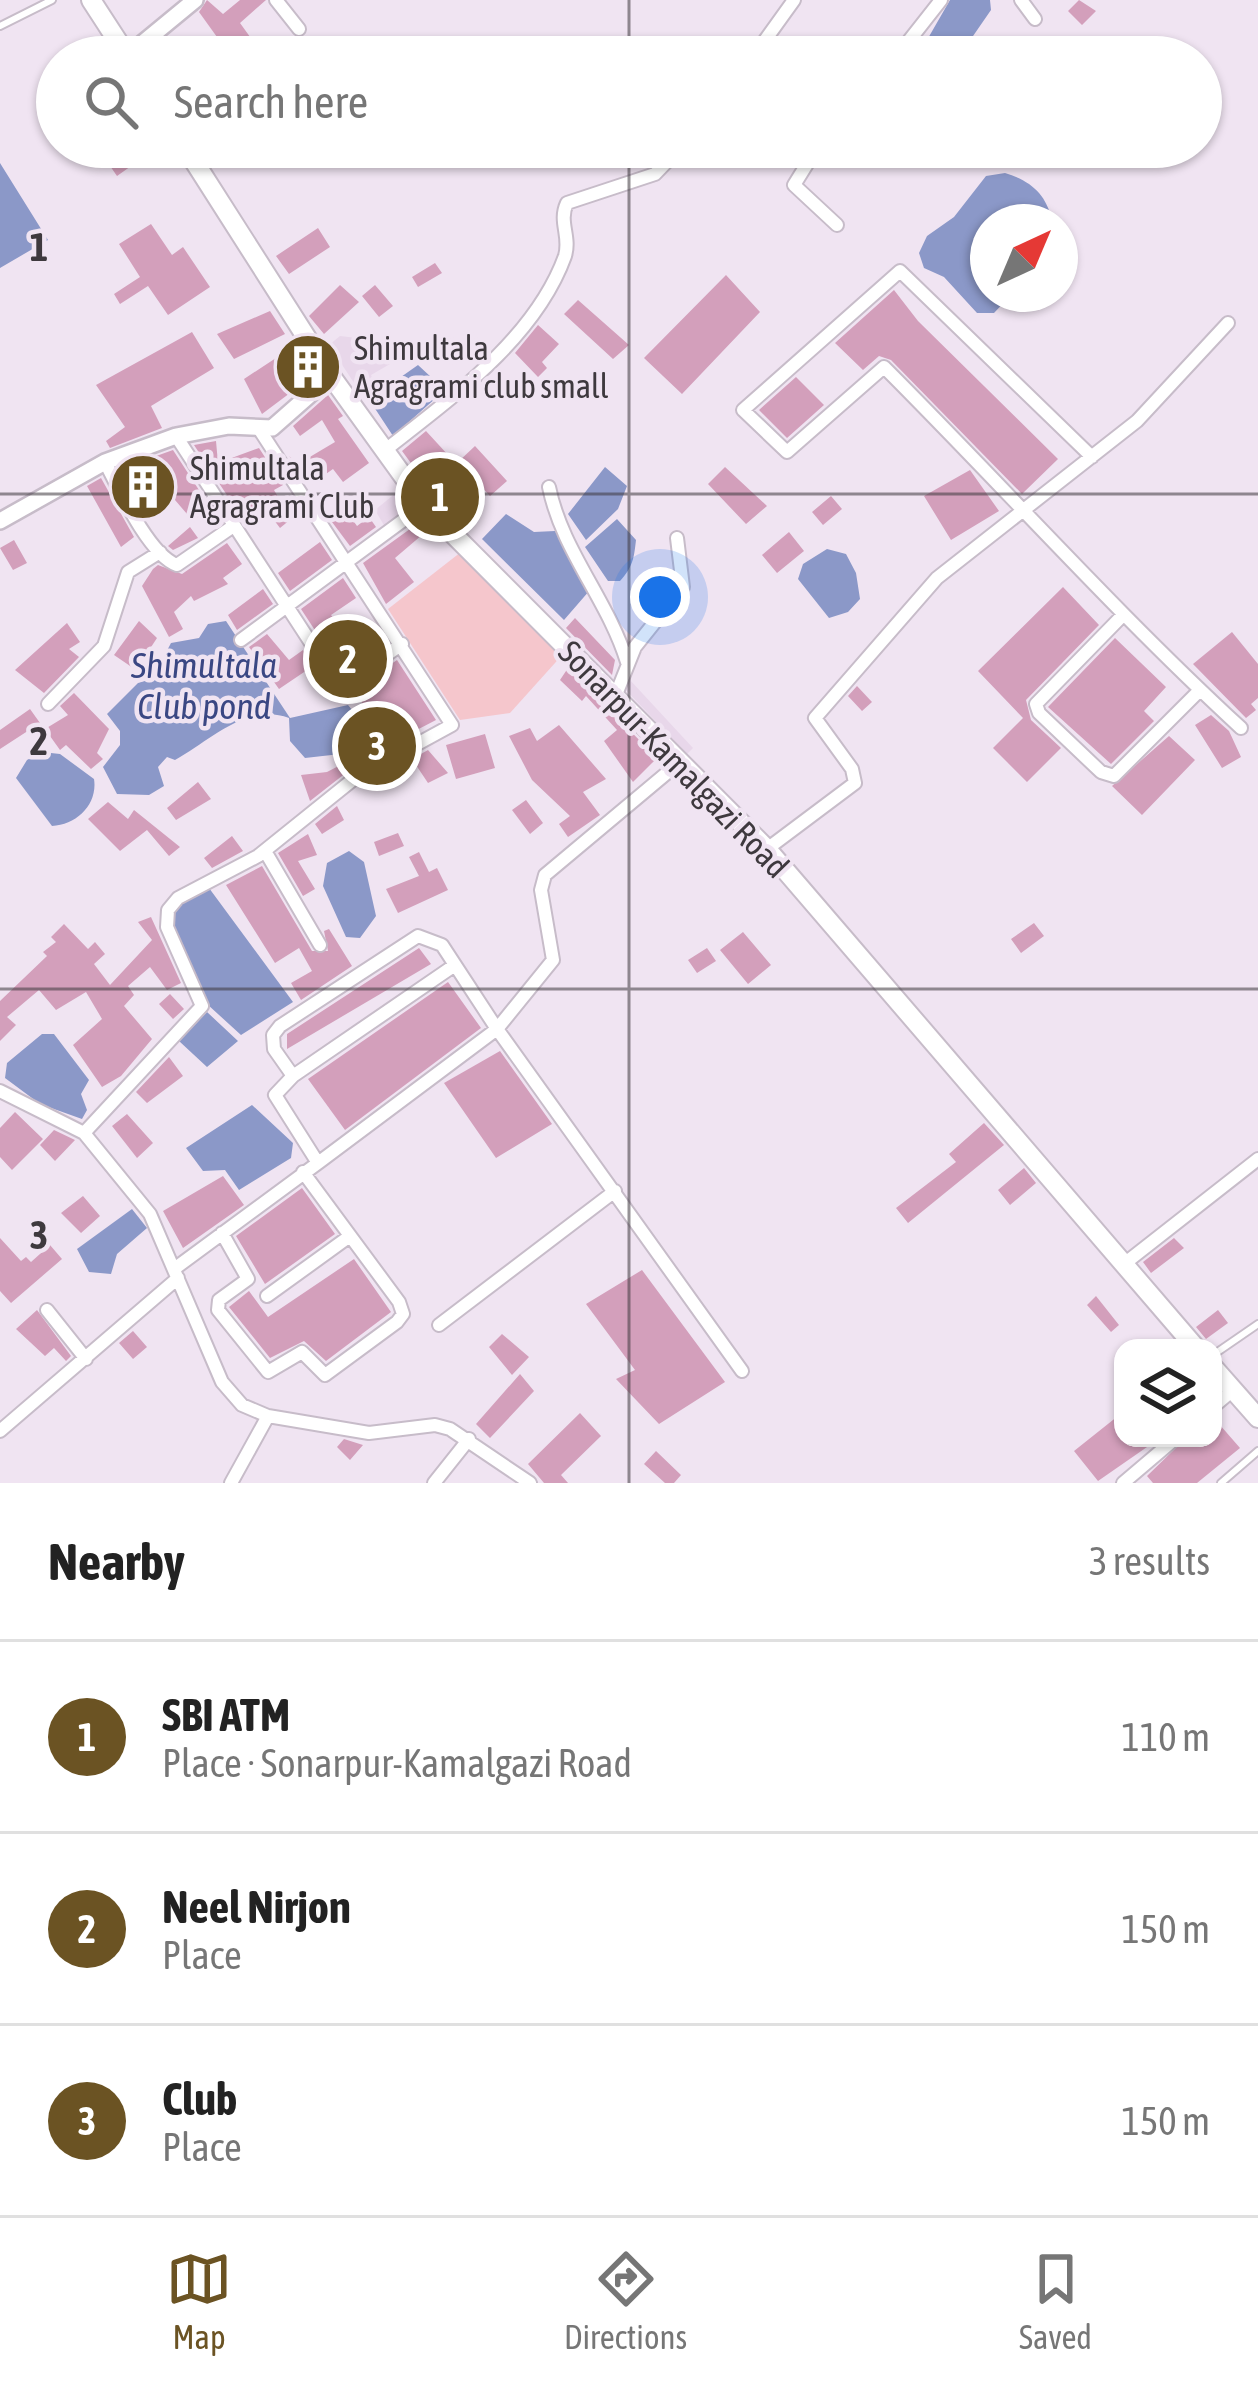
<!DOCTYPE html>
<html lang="en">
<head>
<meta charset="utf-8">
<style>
  :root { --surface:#fff; --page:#f6f6f6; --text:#222; --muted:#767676; --line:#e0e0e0; --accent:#6b5323 }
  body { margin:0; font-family:"Asap Condensed",sans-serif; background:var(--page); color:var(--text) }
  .controls { position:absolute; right:36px; bottom:36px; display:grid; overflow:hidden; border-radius:24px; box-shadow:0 3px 9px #0004 }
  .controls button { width:108px; height:108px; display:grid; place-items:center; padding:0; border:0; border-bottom:3px solid var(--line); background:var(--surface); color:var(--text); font:60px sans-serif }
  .compass { position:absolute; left:970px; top:204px; width:108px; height:108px; border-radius:50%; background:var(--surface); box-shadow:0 3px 9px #0004; rotate:44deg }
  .you { position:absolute; left:660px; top:597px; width:42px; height:42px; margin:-30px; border:9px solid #fff; border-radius:50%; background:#1a73e8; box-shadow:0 0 0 18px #1a73e833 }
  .badge { display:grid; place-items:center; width:78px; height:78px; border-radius:50%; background:var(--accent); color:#fff; font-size:39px; font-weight:700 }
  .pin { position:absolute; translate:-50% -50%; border:6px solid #fff; box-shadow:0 3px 12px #0006 }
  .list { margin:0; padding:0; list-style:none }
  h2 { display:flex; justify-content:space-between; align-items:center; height:156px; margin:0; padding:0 48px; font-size:51px }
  h2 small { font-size:39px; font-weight:400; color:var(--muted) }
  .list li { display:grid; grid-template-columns:78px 1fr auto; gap:36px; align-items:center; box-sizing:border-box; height:192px; padding:0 48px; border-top:3px solid var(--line) }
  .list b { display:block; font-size:45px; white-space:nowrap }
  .list p { margin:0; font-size:39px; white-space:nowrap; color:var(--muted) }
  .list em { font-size:39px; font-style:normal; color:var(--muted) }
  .icon { flex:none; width:66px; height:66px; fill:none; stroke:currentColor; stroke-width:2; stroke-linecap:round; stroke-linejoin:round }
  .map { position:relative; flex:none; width:1258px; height:1483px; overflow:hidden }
  .search { position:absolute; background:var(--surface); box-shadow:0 3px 9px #0004; left:36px; right:36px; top:36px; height:132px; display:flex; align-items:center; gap:30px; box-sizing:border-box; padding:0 42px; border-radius:66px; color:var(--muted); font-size:45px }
  .sheet { height:732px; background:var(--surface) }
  nav { display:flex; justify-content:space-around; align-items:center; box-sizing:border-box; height:168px; border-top:3px solid var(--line); background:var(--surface); font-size:33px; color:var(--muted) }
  nav a { display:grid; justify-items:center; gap:6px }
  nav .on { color:var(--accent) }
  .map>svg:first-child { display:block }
  .built { fill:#e8d7ea }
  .green { fill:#f5c6cc }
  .water { fill:#8b98c8 }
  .building { fill:#d39fbb }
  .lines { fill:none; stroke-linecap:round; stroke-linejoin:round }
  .service-casing { stroke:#c7bcc9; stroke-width:10 }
  .minor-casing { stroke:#c7bcc9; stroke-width:16 }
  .tertiary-casing { stroke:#c7bcc9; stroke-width:20 }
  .secondary-casing { stroke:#c7bcc9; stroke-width:22 }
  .service { stroke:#fff; stroke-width:6 }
  .minor { stroke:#fff; stroke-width:12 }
  .tertiary { stroke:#fff; stroke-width:15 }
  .secondary { stroke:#fff; stroke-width:18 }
  .grid { fill:none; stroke:#3e393e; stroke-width:3; stroke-opacity:0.55 }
  .labels { text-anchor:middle; stroke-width:9; stroke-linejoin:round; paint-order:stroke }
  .poi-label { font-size:33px; fill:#3e393e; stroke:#f0e4f2; text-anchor:start }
  .street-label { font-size:33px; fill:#3e393e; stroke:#f0e4f2 }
  .water-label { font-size:36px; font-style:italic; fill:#3a4783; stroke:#f0e4f2 }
  .grid-label { font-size:39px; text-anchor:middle; font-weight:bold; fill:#3e393e; stroke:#f0e4f2; stroke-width:9; stroke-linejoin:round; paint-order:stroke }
</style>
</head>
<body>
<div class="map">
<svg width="1258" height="1483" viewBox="0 0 1258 1483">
  <rect width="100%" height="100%" fill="#f0e4f2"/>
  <!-- built -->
  <path class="built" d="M340,336L357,338L365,361L382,353L390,364L371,375L376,388L364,398L329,345Z
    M402,488L414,504L385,527L375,510Z
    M630,680L693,748L687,754L623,687Z"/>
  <!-- green -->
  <path class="green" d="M461,552L564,653L510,713L460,720L388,609Z"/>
  <!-- water -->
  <path class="water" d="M950,0H990L991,10L962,52L944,55L923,47Z
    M0,163L48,240L0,268Z
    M1005,173C1031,181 1046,194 1052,220L988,222V294H1012L994,313H977L944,277L924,268L919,253L927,236L954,217L986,176Z
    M418,365L445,390L393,436L374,407L381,391Z
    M605,467L627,486L618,509L586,540L568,514Z
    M506,514L534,532L555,531L590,590L564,620L482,539Z
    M617,519L636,540C634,558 633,567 620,581H608L585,547Z
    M827,549L846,554L856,573L860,599L848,612L829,618L798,579L803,564Z
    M226,621L290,718L348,705L370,732L367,751L305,758L290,741L289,718C247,702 210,741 175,760L167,757L158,767L164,786L149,795L117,794L103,767L120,745V731L107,714L138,683L152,679L171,643L199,638L208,624Z
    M42,752L60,754L94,779C98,804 77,825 52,826L16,778L27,760Z
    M349,851L364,862L376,916L360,938L346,937L323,886L327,863Z
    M209,888L293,1002L241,1035L207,1004L167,920L177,904Z
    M207,1012L238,1041L207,1067L179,1041Z
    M42,1034H54L89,1080L81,1094L87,1110L82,1119L40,1104L5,1078L7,1063Z
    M252,1105L293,1143L291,1158L239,1190L225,1170L203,1171L186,1148Z
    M132,1209L147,1228L117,1254L111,1274L89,1272L77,1249Z"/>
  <!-- building -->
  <path class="building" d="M207,0L223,14L240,0H266L240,23L253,41L232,57H206L222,44L199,12Z
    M1079,0L1096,11L1082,25L1068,11Z
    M97,147H158L117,176Z
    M151,224L172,255L183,247L210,287L168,315L148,286L120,304L114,294L140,277L119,244Z
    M318,228L330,247L289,274L276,256Z
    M435,263L442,273L418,287L412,277Z
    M726,275L760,312L682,394L644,358Z
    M340,285L359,302L324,334L309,316Z
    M375,285L393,306L379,317L362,296Z
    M894,290L918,321L1058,459L1022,494L891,360L879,356L863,370L835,343Z
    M578,300L629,345L613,359L564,314Z
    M270,311L285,334L234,359L217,334Z
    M538,325L559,344L542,362L547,368L538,377L515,353Z
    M192,332L214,368L151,406L162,428L110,448L106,441L125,427L96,385Z
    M282,354L296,373L306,362L314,375L262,414L244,379Z
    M796,377L824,405L787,438L759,410Z
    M328,395L343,416L338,419L369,463L343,482L333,469L313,483L289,456L298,464L335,442L322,420L300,436L293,426Z
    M426,431L449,456L430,471L448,492L439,501L402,451Z
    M216,441L218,463L259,448L283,485L274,490L291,519L280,528L261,503L240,515L194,445Z
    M475,446L507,481L490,496L458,462Z
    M173,450L210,507L193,521L163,486L138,502L120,469Z
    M725,467L767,506L746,524L708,484Z
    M970,470L999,511L951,540L924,496Z
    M101,478L134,537L121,547L87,486Z
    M831,496L842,509L823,525L812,512Z
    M343,506L357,526L369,517L376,527L350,546L329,518Z
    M421,521L429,529L395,558L414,582L386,604L363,563Z
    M190,527L198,538L173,550L168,546Z
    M789,532L804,551L777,573L762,555Z
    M14,540L27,563L13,570L0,548Z
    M320,542L332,560L290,591L278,573Z
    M227,543L242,564L223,578L228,584L194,601L191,596L174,612L183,629L169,637L142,586L153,569L158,565L182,574Z
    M343,578L356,598L331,615L352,643L374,625L386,643L343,673L301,609Z
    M1063,587L1099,625L1026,700L1031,720L1061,748L1027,782L993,748L1023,718L978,671Z
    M263,589L273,604L237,630L228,615Z
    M575,618L615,660L612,675L566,628Z
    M139,621L157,638L136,670L114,655Z
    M67,623L80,642L69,649L79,657L44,693L15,670Z
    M1232,632L1258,664V698L1251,704L1256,710L1246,718L1193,664Z
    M267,634L289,660L303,650L313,666L279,689L249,647Z
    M1115,638L1166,687L1144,711L1154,721L1111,764L1048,707Z
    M397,660L436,720L357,761L380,737L376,724L355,692L338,703L331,693L354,690Z
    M568,668L657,758L633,782L604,741L617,730L586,696L582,701L560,680Z
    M857,686L872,702L862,711L848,696Z
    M74,693L109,729L97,753L103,759L91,769L66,745L60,750L45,729L68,715L60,706Z
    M30,709L40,723L0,749V730Z
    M1211,715L1229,731L1241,757L1222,768L1195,725Z
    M559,725L606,779L583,792L600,815L568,837L559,824L570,816L532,780L509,736L530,728L537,741Z
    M485,734L495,768L456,779L446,745Z
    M1169,736L1195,760L1142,815L1112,786Z
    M428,750L448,773L428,783L412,759Z
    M352,759L356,765L310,801L301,775L327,772Z
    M198,782L211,799L176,820L167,808Z
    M526,800L543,823L530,834L512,810Z
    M108,802L128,819L134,810L180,847L169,856L147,830L120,851L88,819Z
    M337,806L344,820L322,834L315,824Z
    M398,833L404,846L379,856L374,842Z
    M308,834L317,855L298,861L315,889L303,896L278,853Z
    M232,836L243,851L212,868L204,858Z
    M419,852L429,872L437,868L448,890L398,913L386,889L419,876L409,857Z
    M262,866L312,951H328L324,931L329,929L352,966L301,1000L291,983L312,971L299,948L275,963L226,885Z
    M151,917L181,983L167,990L150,967L128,986L134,995L124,1006L152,1039L121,1076L102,1087L73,1045L102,1019L86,992L56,1010L39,990L7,1017L16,1025L0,1041V1001L47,956L43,952L56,942L51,937L64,924L88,949L95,942L105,954L94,964L110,985L152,940L138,922Z
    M1034,923L1044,936L1021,953L1011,939Z
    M743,932L771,965L748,984L720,950Z
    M419,948L431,964L287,1049V1034Z
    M707,948L716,961L697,973L688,960Z
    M448,982L481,1028L345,1130L308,1079Z
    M170,994L184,1009L173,1019L159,1004Z
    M500,1051L552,1124L496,1158L444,1083Z
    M169,1057L183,1076L147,1103L136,1092Z
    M15,1112L43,1139L12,1170L0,1157V1128Z
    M127,1114L153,1143L137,1158L112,1126Z
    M984,1123L1004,1145L908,1223L896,1208L956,1162L949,1154Z
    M54,1130L75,1140L55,1161L40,1145Z
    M1024,1168L1036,1183L1010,1205L998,1190Z
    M223,1176L244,1205L183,1248L163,1211Z
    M302,1188L335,1234L265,1284L236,1236Z
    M83,1196L100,1216L81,1233L61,1213Z
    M0,1238L21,1261L26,1257L31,1262L50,1245L62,1259L11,1303L0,1291Z
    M1174,1238L1184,1248L1151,1273L1143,1262Z
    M354,1259L391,1312L326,1361L304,1341L270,1358L229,1307L249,1291L268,1317Z
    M642,1270L725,1382L659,1424L616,1379L635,1370L586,1304Z
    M1096,1296L1119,1325L1111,1332L1087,1305Z
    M37,1310L71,1356L66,1361L54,1348L45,1356L16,1329Z
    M1218,1310L1228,1323L1206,1339L1196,1327Z
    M133,1331L147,1347L133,1359L119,1343Z
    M502,1334L529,1357L512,1375L489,1347Z
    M520,1374L534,1391L490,1438L476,1424Z
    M1123,1412V1438H1160L1098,1481L1074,1451Z
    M580,1413L601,1436L561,1475L568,1483H544L528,1464Z
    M1213,1417L1240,1448L1197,1483H1153L1147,1476L1186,1438H1213Z
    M344,1439L363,1445L350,1460L337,1447Z
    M656,1451L681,1475L674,1483H665L644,1464Z"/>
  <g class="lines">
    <defs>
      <path id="service" d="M0,26L52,0
        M1213,1355L1258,1324
        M1221,1483L1258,1451"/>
      <path id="minor" d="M276,0L299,29
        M1021,0L1035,19
        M908,42L941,0
        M753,57L794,0
        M796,147L807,164L794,185L837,225
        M176,436L337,683
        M384,451C450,399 535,339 565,256C571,236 558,222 567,203L655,174L681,147
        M1092,457L900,271L743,410L787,452L884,367C1004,487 1116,613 1241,728
        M105,462C119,489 149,555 177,565L232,527
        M549,487C562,551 608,600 627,662
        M1122,616L1036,704L1039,713L1101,772L1114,776L1200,690
        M241,640L424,505
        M349,681L402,644
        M615,697L635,647L683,587L677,538
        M48,704L104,646L128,572L160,552
        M767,849L855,783L852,769L815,718L937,578L1137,421L1228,323
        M265,851L320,945
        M293,1076L455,965
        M0,1091L84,1133L150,1214L222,1382L242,1405L268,1416L369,1433L435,1425L450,1429L530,1483
        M84,1133L202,1006L167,927L168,910L178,898L258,856L355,778L452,725L261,432
        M318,1163L497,1029L742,1371
        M222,1233L248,1279L219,1300L218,1310L268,1372L302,1352L325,1375L397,1322L403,1314L399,1302L303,1172
        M1124,1264L1258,1159
        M174,1269L318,1163L275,1095L293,1076L274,1049L273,1035L280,1026L418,936L442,945L497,1029L553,960L541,890L545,875L680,762
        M267,1296L350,1236
        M47,1310L86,1359
        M439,1325L615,1191
        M1213,1407L1233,1390
        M0,1431L178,1278
        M231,1483L268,1416
        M434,1483L469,1439
        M1123,1483L1176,1438"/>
      <path id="tertiary" d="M127,56L195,0
        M0,521L105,462L176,436L229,426L272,428L331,376"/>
      <path id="secondary" d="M91,0L128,57
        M185,147L331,376L424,505L767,849L1196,1348
        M1213,1367L1258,1418"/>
    </defs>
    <!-- service casing -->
    <use href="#service" class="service-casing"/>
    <!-- minor casing -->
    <use href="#minor" class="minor-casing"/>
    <!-- tertiary casing -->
    <use href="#tertiary" class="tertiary-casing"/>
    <!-- secondary casing -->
    <use href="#secondary" class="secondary-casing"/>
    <!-- service -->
    <use href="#service" class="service"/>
    <!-- minor -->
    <use href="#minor" class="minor"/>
    <!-- tertiary -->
    <use href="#tertiary" class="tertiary"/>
    <!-- secondary -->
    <use href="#secondary" class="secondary"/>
  </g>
  <!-- grid -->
  <path class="grid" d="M629,0V57M629,147V1483M0,494H1258M0,989H1258"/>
  <!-- icons -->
  <defs>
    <symbol id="building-disc" viewBox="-11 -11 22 22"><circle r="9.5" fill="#6b5323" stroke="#f0e4f2"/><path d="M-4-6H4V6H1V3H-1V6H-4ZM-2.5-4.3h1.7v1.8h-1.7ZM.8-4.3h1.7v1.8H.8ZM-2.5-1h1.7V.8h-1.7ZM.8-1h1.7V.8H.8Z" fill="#fff"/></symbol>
  </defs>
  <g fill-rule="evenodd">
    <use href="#building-disc" x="270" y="329" width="76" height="76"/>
    <use href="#building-disc" x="105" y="449" width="76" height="76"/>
  </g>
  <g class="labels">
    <!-- poi labels -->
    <g class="poi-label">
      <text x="354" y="360">Shimultala<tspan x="354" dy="38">Agragrami club small</tspan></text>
      <text x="190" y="480">Shimultala<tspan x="190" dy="38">Agragrami Club</tspan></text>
    </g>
    <!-- street labels -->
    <g class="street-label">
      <text transform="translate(674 759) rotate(46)" y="12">Sonarpur-Kamalgazi Road</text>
    </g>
    <!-- water labels -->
    <g class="water-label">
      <text x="204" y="678">Shimultala<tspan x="204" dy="41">Club pond</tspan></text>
    </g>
  </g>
  <g class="grid-label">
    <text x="39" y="261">1</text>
    <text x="39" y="755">2</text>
    <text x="39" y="1249">3</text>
  </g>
</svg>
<div class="controls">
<button><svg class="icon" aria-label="layers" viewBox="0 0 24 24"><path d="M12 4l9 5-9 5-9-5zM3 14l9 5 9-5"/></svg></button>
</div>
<svg class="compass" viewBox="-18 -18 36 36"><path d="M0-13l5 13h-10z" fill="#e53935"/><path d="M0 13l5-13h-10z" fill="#767676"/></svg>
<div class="you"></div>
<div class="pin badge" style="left:440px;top:497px">1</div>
<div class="pin badge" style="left:348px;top:659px">2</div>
<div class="pin badge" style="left:377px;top:746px">3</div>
<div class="search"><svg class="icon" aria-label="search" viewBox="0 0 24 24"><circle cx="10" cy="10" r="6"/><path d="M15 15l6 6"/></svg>Search here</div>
</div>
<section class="sheet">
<h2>Nearby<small>3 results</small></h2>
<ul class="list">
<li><span class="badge">1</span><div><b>SBI ATM</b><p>Place · Sonarpur-Kamalgazi Road</p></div><em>110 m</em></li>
<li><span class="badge">2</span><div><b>Neel Nirjon</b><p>Place</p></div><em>150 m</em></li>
<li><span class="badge">3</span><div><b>Club</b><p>Place</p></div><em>150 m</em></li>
</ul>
</section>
<nav>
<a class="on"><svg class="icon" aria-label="map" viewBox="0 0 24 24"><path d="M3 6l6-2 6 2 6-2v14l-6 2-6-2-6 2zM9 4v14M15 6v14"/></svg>Map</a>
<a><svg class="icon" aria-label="directions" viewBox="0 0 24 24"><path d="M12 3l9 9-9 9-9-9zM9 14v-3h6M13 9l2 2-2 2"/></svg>Directions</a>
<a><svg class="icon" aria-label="saved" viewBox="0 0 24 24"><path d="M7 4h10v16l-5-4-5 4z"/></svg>Saved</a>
</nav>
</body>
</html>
